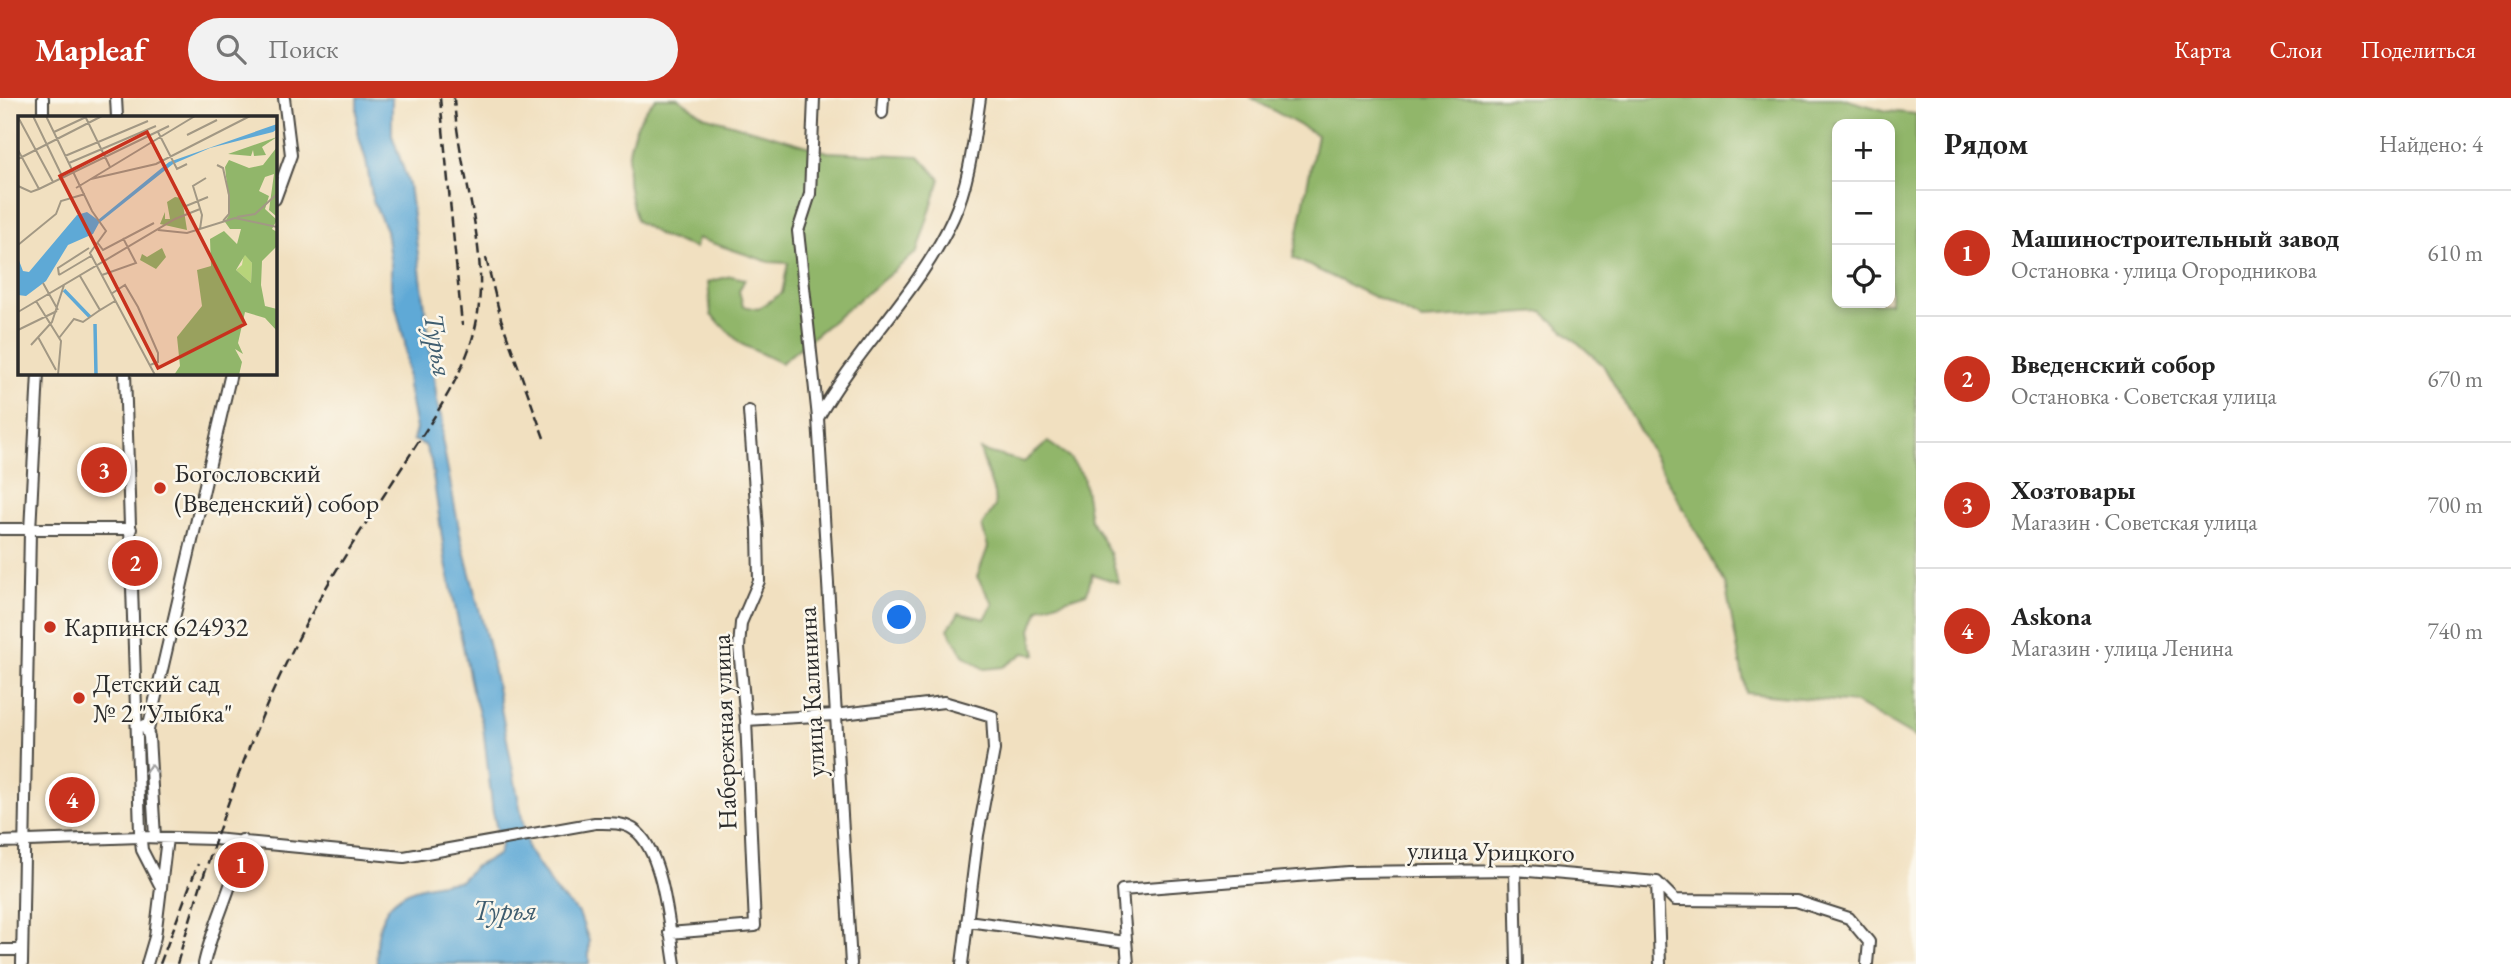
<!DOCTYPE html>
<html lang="ru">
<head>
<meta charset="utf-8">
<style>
  :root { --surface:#fff; --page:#f2f2f2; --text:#222; --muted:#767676; --line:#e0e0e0; --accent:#c8321e }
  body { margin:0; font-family:"EB Garamond",serif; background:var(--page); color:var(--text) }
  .controls { position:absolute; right:21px; top:21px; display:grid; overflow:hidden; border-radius:14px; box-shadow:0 4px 10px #0003 }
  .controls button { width:63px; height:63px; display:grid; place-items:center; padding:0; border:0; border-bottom:2px solid var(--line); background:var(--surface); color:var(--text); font:35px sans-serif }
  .you { position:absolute; left:900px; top:520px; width:24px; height:24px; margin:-18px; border:5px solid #fff; border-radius:50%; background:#1a73e8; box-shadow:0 0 0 10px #1a73e833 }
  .badge { display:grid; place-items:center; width:46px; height:46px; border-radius:50%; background:var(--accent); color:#fff; font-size:23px; font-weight:700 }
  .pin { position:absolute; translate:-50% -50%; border:4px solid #fff; box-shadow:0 2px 7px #0006 }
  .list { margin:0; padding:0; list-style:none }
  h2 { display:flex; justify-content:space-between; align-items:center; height:91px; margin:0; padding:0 28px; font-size:30px }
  h2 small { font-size:23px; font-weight:400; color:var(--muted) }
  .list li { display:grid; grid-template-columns:46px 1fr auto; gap:21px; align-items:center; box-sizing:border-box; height:126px; padding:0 28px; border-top:2px solid var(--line) }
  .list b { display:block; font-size:26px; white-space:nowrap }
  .list p { margin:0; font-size:23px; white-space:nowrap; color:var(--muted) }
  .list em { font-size:23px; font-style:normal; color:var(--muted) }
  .icon { flex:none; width:38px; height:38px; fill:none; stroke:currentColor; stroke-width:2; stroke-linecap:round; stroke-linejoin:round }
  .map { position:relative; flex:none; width:1916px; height:866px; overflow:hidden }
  header { display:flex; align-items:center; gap:42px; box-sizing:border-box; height:98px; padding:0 35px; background:var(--accent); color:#fff }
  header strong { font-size:33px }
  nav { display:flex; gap:38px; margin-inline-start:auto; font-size:24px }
  .search { width:490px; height:63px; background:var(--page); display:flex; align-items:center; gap:18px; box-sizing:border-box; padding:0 24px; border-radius:38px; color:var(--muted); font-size:26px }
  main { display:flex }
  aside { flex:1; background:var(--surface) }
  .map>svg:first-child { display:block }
  .forest { fill:#91b66a; stroke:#5e704a; stroke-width:2; fill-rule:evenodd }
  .water { fill:#5ea9d6; stroke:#446a80; stroke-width:2 }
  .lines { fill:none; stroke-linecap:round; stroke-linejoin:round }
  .minor-casing { stroke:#494641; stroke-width:14 }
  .minor { stroke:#fff; stroke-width:10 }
  .rail { stroke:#2b2b2b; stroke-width:2.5; stroke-dasharray:10 5; stroke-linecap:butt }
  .oneway { stroke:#a0a0a0 }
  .poi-dot { fill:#c8321e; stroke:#fbf7ec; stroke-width:2.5 }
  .labels { text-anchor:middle; stroke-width:5; stroke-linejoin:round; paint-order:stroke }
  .poi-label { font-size:26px; fill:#2b2b2b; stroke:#fbf7ec; text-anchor:start }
  .street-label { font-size:26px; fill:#2b2b2b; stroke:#fbf7ec }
  .water-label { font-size:28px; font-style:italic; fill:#3f5d6f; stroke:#fbf7ec }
  .inset-river { fill:none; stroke:#5ea9d6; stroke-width:3.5 }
  .inset-road { fill:none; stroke:#a29884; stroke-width:2 }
  .view { fill:#c8321e; fill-opacity:0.15; stroke:#c8321e; stroke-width:3.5 }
  .inset-edge { fill:none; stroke:#2b2b2b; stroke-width:3.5 }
</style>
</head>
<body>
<header>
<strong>Mapleaf</strong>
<div class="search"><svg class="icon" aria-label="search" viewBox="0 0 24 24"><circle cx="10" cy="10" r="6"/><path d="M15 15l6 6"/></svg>Поиск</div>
<nav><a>Карта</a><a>Слои</a><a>Поделиться</a></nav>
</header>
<main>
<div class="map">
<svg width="1916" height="866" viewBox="0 0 1916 866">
  <rect width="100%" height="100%" fill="#fbf7ec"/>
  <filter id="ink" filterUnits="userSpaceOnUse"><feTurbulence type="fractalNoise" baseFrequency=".0143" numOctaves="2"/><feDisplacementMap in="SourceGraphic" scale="14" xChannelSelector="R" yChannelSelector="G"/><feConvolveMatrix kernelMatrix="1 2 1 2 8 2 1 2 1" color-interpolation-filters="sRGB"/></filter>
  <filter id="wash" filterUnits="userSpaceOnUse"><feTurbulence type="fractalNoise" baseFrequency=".00686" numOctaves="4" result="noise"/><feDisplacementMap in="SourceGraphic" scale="28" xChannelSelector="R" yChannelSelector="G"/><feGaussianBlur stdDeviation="1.57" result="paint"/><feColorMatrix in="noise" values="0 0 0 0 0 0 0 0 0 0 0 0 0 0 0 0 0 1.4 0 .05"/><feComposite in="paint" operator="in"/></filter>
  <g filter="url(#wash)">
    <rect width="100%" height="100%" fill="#f1e0c0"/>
    <!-- forest -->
    <path class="forest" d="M656,0H678L704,18L828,54L919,58L940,81L917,154L781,265L741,246L711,217L708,184L731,178L745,181L739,193L743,208L758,211L782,195L788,165L769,164L697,140L695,150L661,138L637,123C622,80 623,34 656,0Z
      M1251,0H1841L1887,13L1916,16V640L1856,605L1746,595L1725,485L1603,267L1543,214L1422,222L1293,160L1317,37ZM1890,26V205H1837V26Z
      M1048,344L1069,359L1083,378L1090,421L1110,455L1119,485L1092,476L1087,495L1039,510L1031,532L1036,557L1024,555L1003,569L984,571L963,557L948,531L959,515L985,521L993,506L977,479L988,449L982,428L995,408L994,395L980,352L1024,364Z"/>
    <!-- water -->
    <path class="water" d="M357,0H392V37L409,87L438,310L443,323L442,341L461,441L490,553L528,751L558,796L579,815L589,843V866H377C373,802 401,788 460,783L474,769L498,757L501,748L493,715L483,628L472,592L445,460L431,363L425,347L413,342L416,331L408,288L405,245L391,190V167L386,132L373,103L366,62L357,33Z"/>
  </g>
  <g filter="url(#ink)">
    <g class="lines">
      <defs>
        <path id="minor" d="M116,0L117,19
          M814,0L810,96L798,133L818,320L851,866
          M882,15L883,0
          M43,19V0
          M275,101L291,57L284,0
          M125,275L140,733L142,752L160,787
          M818,320C857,250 919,194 953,120C970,83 974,40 980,0
          M0,431H131
          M746,622L834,617L944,604L992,618L994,652L978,737L962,866
          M145,627L149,639L155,739
          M148,632L231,275
          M0,744L140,739L214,741L404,759L595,725C608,725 622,724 633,731C664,751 669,831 675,866
          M1515,772L1517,866
          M1657,784L1660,866
          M967,823L1126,844
          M669,835L755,828L746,622L739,550L741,525L759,483L758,432L749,313
          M0,852H22
          M22,866L30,433L38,275
          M147,866L155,839L167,740
          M204,866C213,824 236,784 242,742
          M1128,866L1122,792L1348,774L1515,772L1657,784L1675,802L1796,803L1849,820L1869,844L1867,866"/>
      </defs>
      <!-- minor casing -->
      <use href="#minor" class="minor-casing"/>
      <!-- minor -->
      <use href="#minor" class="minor"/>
      <!-- rail -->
      <path class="rail" d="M440,0L462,227
        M486,160L501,221L544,340
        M160,866L198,766
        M177,866C215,735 258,606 327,488C355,440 386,395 415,349C440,310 469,267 477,221C490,146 458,74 454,0"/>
    </g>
    <!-- one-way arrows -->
    <defs><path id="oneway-chevron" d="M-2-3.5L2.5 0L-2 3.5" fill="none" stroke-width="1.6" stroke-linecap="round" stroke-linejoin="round" transform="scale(1.75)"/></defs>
    <use class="oneway" href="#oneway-chevron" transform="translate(151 671) rotate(-92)"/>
  </g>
  <!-- markers -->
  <g class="poi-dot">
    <circle cx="160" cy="390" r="7"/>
    <circle cx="50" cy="529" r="7"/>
    <circle cx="79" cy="600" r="7"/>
  </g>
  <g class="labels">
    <!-- poi labels -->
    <g class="poi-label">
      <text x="174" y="384">Богословский<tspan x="174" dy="30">(Введенский) собор</tspan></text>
      <text x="64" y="538">Карпинск 624932</text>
      <text x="93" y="594">Детский сад<tspan x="93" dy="30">№ 2 "Улыбка"</tspan></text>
    </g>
    <!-- street labels -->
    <g class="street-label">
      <text transform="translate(811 594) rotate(-93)" y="9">улица Калинина</text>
      <text transform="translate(724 634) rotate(-92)" y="9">Набережная улица</text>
      <text transform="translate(1491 753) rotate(1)" y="9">улица Урицкого</text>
    </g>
    <!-- water labels -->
    <g class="water-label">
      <text transform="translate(439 247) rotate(81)" y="10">Турья</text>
      <text x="505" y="822">Турья</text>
    </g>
  </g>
  <!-- overview -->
  <g transform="translate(18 18)">
    <rect width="259" height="259" fill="#f1e0c0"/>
    <path d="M226,137L234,147L233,167L218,154L224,149Z" fill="#b7d47a"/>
    <path d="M259,21L244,31L248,39L236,40L235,34L233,40L210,38ZM259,31V101L251,94L256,58L247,61L241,75L251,80L247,93L259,104L254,113L259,116V130L244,145L243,169L247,190L259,193V215L247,202L227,196L220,227L225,238L217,233L224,246L221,259H156L162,250L159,221L184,190L179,154L193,150L192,123L206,115L219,128L223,113H212L207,106L212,97L207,51L211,44L231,52L245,49ZM227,139L234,147L233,167L218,154ZM157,81L164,82L169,114L142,108L147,96V103H152L149,86ZM144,132L148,141L138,153L122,144L124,138L129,141Z" fill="#91b66a" fill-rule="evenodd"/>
    <path d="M259,8V13L255,16L192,32L155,48L81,107L75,118L50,129L28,165L8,180L0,179V142L5,155L11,156L59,99L69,96L80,104L151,46Z" fill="#5ea9d6"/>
    <path class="inset-river" d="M46,174L72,201M77,208L78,259"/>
    <path class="inset-road" d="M15,0L45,62M28,0L74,95L88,115L72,137L137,259M67,0L92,51M0,1L35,66M36,16L68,1M140,16L159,53L169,48M169,19L199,4M0,34L21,73M47,40L130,5M0,43L84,0M51,47L138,10M199,49L205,52L211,79V98L205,105M73,63L138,48L232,0M0,70L13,76L21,73L151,10M58,72L177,0M168,90L190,81M219,101L237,98L259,78M182,113L184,99L175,70L188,62M140,114L169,117L217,102L259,111M79,126L85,134L136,107M0,129L38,98L43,85L67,78M41,159L40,152L71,132M41,159L73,140M84,159L118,147L105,122M62,160L82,194L97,185M25,167L40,194M93,178L107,169L120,191L140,237V246L132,249M18,185L43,225L40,259M0,196L157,103L182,93M0,214L39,195M20,221L38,254M41,222L56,203L65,206L82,194M13,229L34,206L46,169"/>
    <path class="view" d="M129,16L227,208L140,252L42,60Z"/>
    <rect width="259" height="259" class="inset-edge"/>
  </g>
</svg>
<div class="controls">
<button>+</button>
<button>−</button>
<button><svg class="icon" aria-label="locate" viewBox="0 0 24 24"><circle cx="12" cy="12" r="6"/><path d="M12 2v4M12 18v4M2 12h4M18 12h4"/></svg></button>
</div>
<div class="you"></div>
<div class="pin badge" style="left:241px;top:767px">1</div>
<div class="pin badge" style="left:135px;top:465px">2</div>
<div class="pin badge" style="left:104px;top:372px">3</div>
<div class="pin badge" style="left:72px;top:702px">4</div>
</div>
<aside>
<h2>Рядом<small>Найдено: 4</small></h2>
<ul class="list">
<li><span class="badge">1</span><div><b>Машиностроительный завод</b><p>Остановка · улица Огородникова</p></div><em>610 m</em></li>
<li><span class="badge">2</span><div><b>Введенский собор</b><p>Остановка · Советская улица</p></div><em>670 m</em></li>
<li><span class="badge">3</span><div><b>Хозтовары</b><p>Магазин · Советская улица</p></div><em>700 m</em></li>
<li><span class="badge">4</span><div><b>Askona</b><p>Магазин · улица Ленина</p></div><em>740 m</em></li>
</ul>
</aside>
</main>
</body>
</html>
